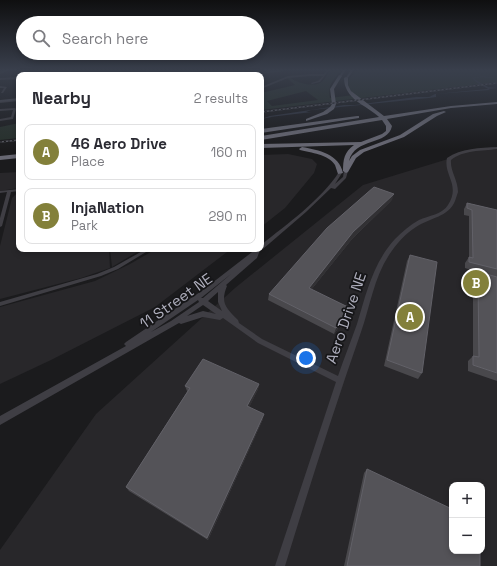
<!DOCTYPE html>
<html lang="en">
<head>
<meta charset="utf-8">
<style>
  :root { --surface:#fff; --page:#f7f7f7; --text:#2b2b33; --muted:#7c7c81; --line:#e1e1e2; --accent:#83803a }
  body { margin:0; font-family:"Space Grotesk",sans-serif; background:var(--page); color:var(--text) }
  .controls { position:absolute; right:12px; bottom:12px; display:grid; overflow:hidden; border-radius:8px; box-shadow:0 2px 6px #0003 }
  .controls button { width:36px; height:36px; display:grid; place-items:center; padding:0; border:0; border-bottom:1px solid var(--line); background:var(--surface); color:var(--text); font:20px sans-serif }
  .you { position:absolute; left:306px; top:358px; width:14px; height:14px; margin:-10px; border:3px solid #fff; border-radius:50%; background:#1a73e8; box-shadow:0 0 0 6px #1a73e833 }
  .badge { display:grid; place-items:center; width:26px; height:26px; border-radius:50%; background:var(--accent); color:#fff; font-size:13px; font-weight:700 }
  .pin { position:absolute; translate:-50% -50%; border:2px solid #fff; box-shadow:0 1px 4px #0006 }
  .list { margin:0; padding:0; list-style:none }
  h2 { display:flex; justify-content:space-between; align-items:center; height:52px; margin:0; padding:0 16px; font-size:17px }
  h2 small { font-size:13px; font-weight:400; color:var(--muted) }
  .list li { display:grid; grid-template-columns:26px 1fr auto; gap:12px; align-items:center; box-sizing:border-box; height:56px; margin:0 8px 8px; padding:0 8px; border:1px solid var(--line); border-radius:8px }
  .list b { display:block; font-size:15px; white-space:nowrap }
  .list p { margin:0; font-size:13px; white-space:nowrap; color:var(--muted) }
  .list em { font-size:13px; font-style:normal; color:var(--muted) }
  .icon { flex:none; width:22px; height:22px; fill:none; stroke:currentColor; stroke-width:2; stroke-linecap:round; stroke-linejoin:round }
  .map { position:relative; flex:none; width:497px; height:566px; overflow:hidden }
  .search { position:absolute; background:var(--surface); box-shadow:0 2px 6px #0003; left:16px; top:16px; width:248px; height:44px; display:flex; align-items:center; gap:10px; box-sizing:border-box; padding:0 14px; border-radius:22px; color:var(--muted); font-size:15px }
  .panel { position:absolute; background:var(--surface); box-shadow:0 2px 6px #0003; left:16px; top:72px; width:248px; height:180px; border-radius:8px }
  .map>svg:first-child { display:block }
  .built { fill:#28272a; fill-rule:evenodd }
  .green { fill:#27302b; fill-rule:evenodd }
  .water { fill:#313541 }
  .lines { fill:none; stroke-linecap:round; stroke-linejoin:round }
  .minor { fill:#3f3e44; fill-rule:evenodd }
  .tertiary { fill:#3f3e44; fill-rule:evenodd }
  .secondary { fill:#4a4a52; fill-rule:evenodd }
  .primary { fill:#595861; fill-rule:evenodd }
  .motorway { fill:#686873; fill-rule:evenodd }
  .rail-casing { stroke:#57575f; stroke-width:1.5 }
  .rail { stroke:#161618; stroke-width:1; stroke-dasharray:2; stroke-linecap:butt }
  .wall { fill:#49484c }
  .shaded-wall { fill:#323134 }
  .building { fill:#545358; stroke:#626168 }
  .labels { text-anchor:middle; stroke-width:3.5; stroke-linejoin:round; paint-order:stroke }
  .street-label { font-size:15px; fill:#aeaebc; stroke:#161618 }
</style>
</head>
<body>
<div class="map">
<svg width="497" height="566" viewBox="0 0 497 566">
  <rect width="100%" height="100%" fill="#1b1b1d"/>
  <!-- built -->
  <path class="built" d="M497,148V566H0V550L96,414L235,288L363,185L448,159L463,151ZM452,485H482V551H452Z
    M288,154L312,159L317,164L314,173L285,208L261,227V155Z
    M19,172V188L0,191V173Z
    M17,193H19V249H109L110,268L81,278L0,299V246L12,198Z
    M110,249H142L112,267Z
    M156,249H231L155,307L51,360L0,384V307L95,281L130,264Z"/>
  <!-- green -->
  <path class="green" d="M330,70H342C334,79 327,85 330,98L354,95C345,83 347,81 356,70H497V82L261,110V93L295,85L287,78L289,77C297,83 311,87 320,83C324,81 328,74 330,70ZM306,91L318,100L272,106L267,101Z
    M19,123V138L0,140V127Z"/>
  <!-- water -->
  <path class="water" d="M483,76L497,78L477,77L474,79L488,87L497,88L436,94V97L429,98L311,110L306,112H312L270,117H272L261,119L270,116L344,105H355L416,97H429L435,94L490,90L476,82L472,78Z"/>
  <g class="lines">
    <!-- minor -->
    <path class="minor" d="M6,70H9L0,74V72Z
      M69,70H71V75H69Z
      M120,70H122L123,75H121Z
      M146,70H148L150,75H148Z
      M195,70H203L164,75H158Z
      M240,70H242L247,74L283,70L284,71L253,75H246Z
      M327,70H329L320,82L312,84L311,83L318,81L323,76H310L288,78L261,89V87L288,76L310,74H324Z
      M19,77V79L0,80V78Z
      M0,86L7,87L3,93H1L4,88H0Z
      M15,108L16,109L13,119L0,121V119L11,117L13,110L0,111V109Z
      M19,189V191L11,192L2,226L0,227V218L7,192L0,193V191Z
      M146,249H151L118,269L101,276L0,306V302L97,274L114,267Z"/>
    <!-- tertiary -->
    <path class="tertiary" d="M42,70H44L42,75H40Z
      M19,99V101L0,103V101Z
      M497,147V149C482,151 463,150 451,160C450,171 458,180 458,192C457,195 456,198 455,201C449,217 429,218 416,227C405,234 396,244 389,255C374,278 370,306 361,332C334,409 309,488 285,566H275L336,382L258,343L223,318L220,320L203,317L181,324L179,323L0,425V416L126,346L124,344L126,342L203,290L256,249H261V245C287,224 321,200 339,172L342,173L335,184L343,177L344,171L346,170L348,171L346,178L335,189L331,188L306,212L263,249L260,250L257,258L226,285L227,286C220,303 226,308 238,320L239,323L262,339L338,376C344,358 351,341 357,324C366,294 373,263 395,239C402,232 410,225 419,220C428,216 443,214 448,205C461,185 443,175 447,158C461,148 480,148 497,147ZM231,274L203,298H201ZM218,292V302L222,311L208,301ZM198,300L199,302L171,321L151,332ZM203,305L216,314L203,311L187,316Z"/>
    <!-- secondary -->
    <path class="secondary" d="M228,70H239L197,75H188Z
      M19,98V100L0,102V100Z"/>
    <!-- primary -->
    <path class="primary" d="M343,70H346L341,77H339Z
      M351,70H354L347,79H345Z"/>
    <!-- motorway -->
    <path class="motorway" d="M339,75L342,76L334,89L336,104L334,109L327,114L306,121V119L323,112L330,107L332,104L330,89Z
      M346,77L348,78V85L351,91L384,116L451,106L497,102V104L451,108L387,119L392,126C388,146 355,137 349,161L352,156L360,150L400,135L433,114L444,111L446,112L437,116L404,137L364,152L356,158L348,172L346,173L343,171C343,160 344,152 354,145L261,148V144L361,142L382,134L386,131V126L382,120L261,140V136L379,117C366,105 344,99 344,78Z
      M357,116H359V118L261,133V129Z
      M302,147C319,150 339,154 343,173L338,174C337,171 336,168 335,165C328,154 311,153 300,150L299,149Z
      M19,154V158L0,160V156Z"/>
    <defs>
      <path id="rail" d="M261,112L497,83
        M0,142L19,140"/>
    </defs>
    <!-- rail casing -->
    <use href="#rail" class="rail-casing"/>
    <!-- rail -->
    <use href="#rail" class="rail"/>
  </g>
  <!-- wall -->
  <path class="wall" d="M392,200L352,239L311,290L350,308L348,314L334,334L268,300L269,294Z
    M467,203L497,210V381L468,371V361L473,356V287L467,285V276L471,270L465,268V263L469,257V216L464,215V209Z
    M410,255L422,373L418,379L384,366L407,261Z
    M259,384L258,389L249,407L263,419L208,540L129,491L126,487L187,392V391L185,386Z
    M367,469L452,551L480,566H344L364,473Z"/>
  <!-- shaded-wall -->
  <path class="shaded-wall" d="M394,194L392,200L352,239L307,295L309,288L353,232Z
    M350,308L348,314L334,334L336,328Z
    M259,384L258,389L247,412V406Z
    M264,414L263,419L208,540L207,538Z"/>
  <!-- building -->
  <path class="building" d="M374,187L394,194L353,232L309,288L350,308L336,328L269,294L327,228Z
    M467,203L497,210V269L469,262V257L473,258L472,210L467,208Z
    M410,255L437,262L422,373L387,360Z
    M472,270L497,277V373L473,365V356L479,357L478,281L472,279Z
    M203,359L259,384L247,406L264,414L207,538L126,487L190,388L185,386Z
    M367,469L452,509V551H480V566H347Z"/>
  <!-- sky -->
  <linearGradient id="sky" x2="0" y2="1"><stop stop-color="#0f0f10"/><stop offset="0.47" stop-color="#393f4c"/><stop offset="1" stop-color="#393f4c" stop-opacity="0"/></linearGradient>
  <rect width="497" height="149" fill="url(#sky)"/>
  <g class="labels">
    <!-- street labels -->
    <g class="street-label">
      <text transform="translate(176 301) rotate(-35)" y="5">11 Street NE</text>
      <text transform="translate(346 318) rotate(-71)" y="5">Aero Drive NE</text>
    </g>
  </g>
</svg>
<div class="controls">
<button>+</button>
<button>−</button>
</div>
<div class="you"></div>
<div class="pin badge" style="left:410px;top:317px">A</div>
<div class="pin badge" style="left:476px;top:283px">B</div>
<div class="search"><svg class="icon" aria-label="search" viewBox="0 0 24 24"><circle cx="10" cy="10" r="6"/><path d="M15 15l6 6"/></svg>Search here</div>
<section class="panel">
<h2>Nearby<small>2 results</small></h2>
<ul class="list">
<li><span class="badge">A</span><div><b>46 Aero Drive</b><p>Place</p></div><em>160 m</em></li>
<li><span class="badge">B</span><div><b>InjaNation</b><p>Park</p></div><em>290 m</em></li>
</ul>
</section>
</div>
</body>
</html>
